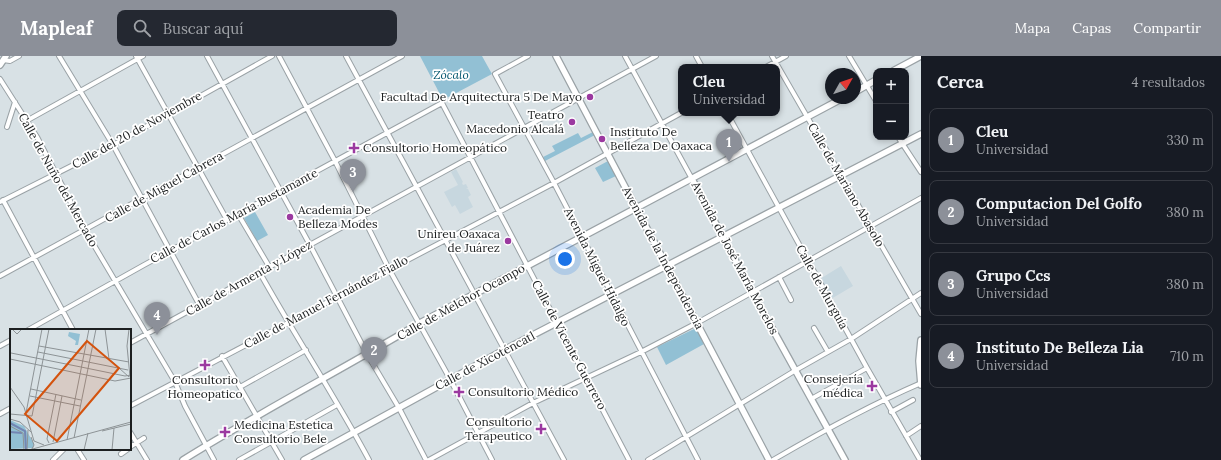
<!DOCTYPE html>
<html lang="es">
<head>
<meta charset="utf-8">
<style>
  :root { --surface:#171b24; --page:#242831; --text:#f1f3f6; --muted:#9ea1a6; --line:#363941; --accent:#8c9099 }
  body { margin:0; font-family:Lora,serif; background:var(--page); color:var(--text) }
  .controls { position:absolute; right:12px; top:12px; display:grid; overflow:hidden; border-radius:8px; box-shadow:0 2px 6px #0003 }
  .controls button { width:36px; height:36px; display:grid; place-items:center; padding:0; border:0; border-bottom:1px solid var(--line); background:var(--surface); color:var(--text); font:20px sans-serif }
  .compass { position:absolute; left:825px; top:12px; width:36px; height:36px; border-radius:50%; background:var(--surface); box-shadow:0 2px 6px #0003; rotate:50deg }
  .you { position:absolute; left:565px; top:203px; width:14px; height:14px; margin:-10px; border:3px solid #fff; border-radius:50%; background:#1a73e8; box-shadow:0 0 0 6px #1a73e833 }
  .badge { display:grid; place-items:center; width:26px; height:26px; border-radius:50%; background:var(--accent); color:#fff; font-size:13px; font-weight:700 }
  .pin { position:absolute; translate:-50% -33px; filter:drop-shadow(0 1px 2px #0008) }
  .pin::after { content:''; position:absolute; top:21px; width:14px; height:12px; background:inherit; clip-path:polygon(0 0,100% 0,50% 100%) }
  .popup { position:absolute; left:678px; top:8px; width:102px; height:52px; box-sizing:border-box; display:grid; place-content:center; border-radius:8px; background:var(--surface); filter:drop-shadow(0 1px 3px #0005); font-size:13px; white-space:nowrap; color:var(--muted) }
  .popup b { font-size:15px; color:var(--text) }
  .popup::after { content:''; position:absolute; left:50%; top:100%; margin-left:-8px; border:8px solid transparent; border-top-color:var(--surface) }
  .list { margin:0; padding:0; list-style:none }
  h2 { display:flex; justify-content:space-between; align-items:center; height:52px; margin:0; padding:0 16px; font-size:17px }
  h2 small { font-size:13px; font-weight:400; color:var(--muted) }
  .list li { display:grid; grid-template-columns:26px 1fr auto; gap:12px; align-items:center; box-sizing:border-box; height:64px; margin:0 8px 8px; padding:0 8px; border:1px solid var(--line); border-radius:8px }
  .list b { display:block; font-size:15px; white-space:nowrap }
  .list p { margin:0; font-size:13px; white-space:nowrap; color:var(--muted) }
  .list em { font-size:13px; font-style:normal; color:var(--muted) }
  .icon { flex:none; width:22px; height:22px; fill:none; stroke:currentColor; stroke-width:2; stroke-linecap:round; stroke-linejoin:round }
  .map { position:relative; flex:none; width:921px; height:404px; overflow:hidden }
  header { display:flex; align-items:center; gap:24px; box-sizing:border-box; height:56px; padding:0 20px; background:var(--accent); color:#fff }
  header strong { font-size:19px }
  nav { display:flex; gap:22px; margin-inline-start:auto; font-size:14px }
  .search { width:280px; height:36px; background:var(--page); display:flex; align-items:center; gap:10px; box-sizing:border-box; padding:0 14px; border-radius:8px; color:var(--muted); font-size:15px }
  main { display:flex }
  aside { flex:1; background:var(--surface) }
  .map>svg:first-child { display:block }
  .built { fill:#c7d7df }
  .green { fill:#92c0d4 }
  .lines { fill:none; stroke-linecap:round; stroke-linejoin:round }
  .minor-casing { stroke:#9aa2a6; stroke-width:6 }
  .major-casing { stroke:#9aa2a6; stroke-width:8 }
  .minor { stroke:#fff; stroke-width:4 }
  .major { stroke:#fff; stroke-width:5.5 }
  .poi-dot { fill:#9b39a0; stroke:#fff; stroke-width:1.5 }
  .labels { text-anchor:middle; stroke-width:3.5; stroke-linejoin:round; paint-order:stroke }
  .park-label { font-size:12px; font-style:italic; fill:#00556e; stroke:#fff }
  .poi-label { font-size:12px; fill:#1c1f20; stroke:#fff; text-anchor:end }
  .street-label { font-size:12px; fill:#1c1f20; stroke:#fff }
  .inset-river { fill:none; stroke:#7386b3; stroke-width:2 }
  .inset-road { fill:none; stroke:#8d9396; stroke-width:1 }
  .view { fill:#d4530e; fill-opacity:0.15; stroke:#d4530e; stroke-width:2 }
  .inset-edge { fill:none; stroke:#1c1f20; stroke-width:2 }
</style>
</head>
<body>
<header>
<strong>Mapleaf</strong>
<div class="search"><svg class="icon" aria-label="search" viewBox="0 0 24 24"><circle cx="10" cy="10" r="6"/><path d="M15 15l6 6"/></svg>Buscar aquí</div>
<nav><a>Mapa</a><a>Capas</a><a>Compartir</a></nav>
</header>
<main>
<div class="map">
<svg width="921" height="404" viewBox="0 0 921 404">
  <rect width="100%" height="100%" fill="#d8e1e5"/>
  <!-- built -->
  <path class="built" d="M456,113L463,126L462,127L463,129L466,128L468,132L466,133H468L471,139L468,141L473,151L460,158L455,149L452,151L444,136L458,129L451,116Z
    M841,210L853,230L831,243L820,223Z"/>
  <!-- green -->
  <path class="green" d="M420,0H482L492,18L443,44Z
    M593,76L595,79L545,105L543,101L555,95L552,90L578,77L581,82Z
    M608,105L616,120L603,126L595,112Z
    M255,156L268,179L257,185L244,162Z
    M696,272L704,288L666,309L657,291Z"/>
  <g class="lines">
    <defs>
      <path id="minor" d="M59,0L113,89L200,250
        M136,0L227,164
        M207,0L310,189L367,298L399,352L426,404
        M279,0L335,105L389,213L450,323L492,404
        M346,0L564,404
        M528,0L495,18L554,127L698,404
        M625,0L692,123
        M696,0L702,11
        M772,0L921,258
        M849,0L876,45
        M3,4L10,5L19,0
        M766,11L786,0
        M0,23L37,81L85,174L175,326L185,350L214,404
        M727,57L867,312L920,404
        M28,64L143,0
        M7,71L15,46
        M898,81L921,116
        M3,144L73,274
        M0,146L113,89L272,0
        M238,158L270,212
        M260,217C295,280 335,340 369,404
        M0,220L402,0
        M779,221L791,244
        M814,272L828,296
        M28,274L144,209L442,47L629,404
        M130,287L656,0
        M0,290L11,284
        M222,300L282,404
        M240,331L306,294
        M811,343L867,312
        M130,350L554,127L681,57
        M891,356L913,344
        M0,358L11,352
        M130,376L147,404
        M906,380L921,370
        M130,391L144,382
        M77,393L84,404
        M121,398L128,393
        M53,404L64,393
        M239,404L337,349
        M429,404L533,347L641,296L697,267L921,142
        M648,404L796,314L851,283L921,237
        M773,404C821,376 870,349 921,327"/>
      <path id="major" d="M556,0L769,404
        M0,9L6,0
        M893,15L921,0
        M855,36L876,24
        M692,123L752,236L845,404
        M921,284L919,305L921,329
        M183,404C260,356 341,314 420,267L843,42
        M304,404L504,294L921,78"/>
    </defs>
    <!-- minor casing -->
    <use href="#minor" class="minor-casing"/>
    <!-- major casing -->
    <use href="#major" class="major-casing"/>
    <!-- minor -->
    <use href="#minor" class="minor"/>
    <!-- major -->
    <use href="#major" class="major"/>
  </g>
  <!-- markers -->
  <g class="poi-dot">
    <circle cx="590" cy="41" r="4"/>
    <circle cx="572" cy="66" r="4"/>
    <circle cx="602" cy="83" r="4"/>
    <path d="M352 86h4v4h4v4h-4v4h-4v-4h-4v-4h4z"/>
    <circle cx="290" cy="161" r="4"/>
    <circle cx="508" cy="185" r="4"/>
    <path d="M203 303h4v4h4v4h-4v4h-4v-4h-4v-4h4z"/>
    <path d="M870 324h4v4h4v4h-4v4h-4v-4h-4v-4h4z"/>
    <path d="M457 330h4v4h4v4h-4v4h-4v-4h-4v-4h4z"/>
    <path d="M539 367h4v4h4v4h-4v4h-4v-4h-4v-4h4z"/>
    <path d="M223 370h4v4h4v4h-4v4h-4v-4h-4v-4h4z"/>
  </g>
  <g class="labels">
    <!-- park labels -->
    <g class="park-label">
      <text x="451" y="23">Zócalo</text>
    </g>
    <!-- poi labels -->
    <g class="poi-label">
      <text x="582" y="45">Facultad De Arquitectura 5 De Mayo</text>
      <text x="564" y="63">Teatro<tspan x="564" dy="14">Macedonio Alcalá</tspan></text>
      <text x="610" y="80" text-anchor="start">Instituto De<tspan x="610" dy="14">Belleza De Oaxaca</tspan></text>
      <text x="363" y="96" text-anchor="start">Consultorio Homeopático</text>
      <text x="298" y="158" text-anchor="start">Academia De<tspan x="298" dy="14">Belleza Modes</tspan></text>
      <text x="500" y="182">Unireu Oaxaca<tspan x="500" dy="14">de Juárez</tspan></text>
      <text x="863" y="327">Consejería<tspan x="863" dy="14">médica</tspan></text>
      <text x="205" y="328" text-anchor="middle">Consultorio<tspan x="205" dy="14">Homeopatico</tspan></text>
      <text x="468" y="340" text-anchor="start">Consultorio Médico</text>
      <text x="532" y="370">Consultorio<tspan x="532" dy="14">Terapeutico</tspan></text>
      <text x="234" y="373" text-anchor="start">Medicina Estetica<tspan x="234" dy="14">Consultorio Bele</tspan></text>
    </g>
    <!-- street labels -->
    <g class="street-label">
      <text transform="translate(137 74) rotate(-29)" y="4">Calle del 20 de Noviembre</text>
      <text transform="translate(58 124) rotate(61)" y="4">Calle de Nuño del Mercado</text>
      <text transform="translate(846 129) rotate(60)" y="4">Calle de Mariano Abasolo</text>
      <text transform="translate(164 131) rotate(-29)" y="4">Calle de Miguel Cabrera</text>
      <text transform="translate(234 160) rotate(-28)" y="4">Calle de Carlos María Bustamante</text>
      <text transform="translate(663 202) rotate(62)" y="4">Avenida de la Independencia</text>
      <text transform="translate(735 202) rotate(62)" y="4">Avenida de José María Morelos</text>
      <text transform="translate(597 211) rotate(63)" y="4">Avenida Miguel Hidalgo</text>
      <text transform="translate(249 222) rotate(-29)" y="4">Calle de Armenta y López</text>
      <text transform="translate(822 231) rotate(61)" y="4">Calle de Murguía</text>
      <text transform="translate(326 246) rotate(-28)" y="4">Calle de Manuel Fernández Fiallo</text>
      <text transform="translate(461 246) rotate(-29)" y="4">Calle de Melchor Ocampo</text>
      <text transform="translate(569 289) rotate(62)" y="4">Calle de Vicente Guerrero</text>
      <text transform="translate(485 305) rotate(-28)" y="4">Calle de Xicoténcatl</text>
    </g>
  </g>
  <!-- overview -->
  <g transform="translate(10 273)">
    <rect width="121" height="121" fill="#d8e1e5"/>
    <path d="M59,3L70,5L68,16H65L66,12L58,7ZM0,91L14,97L24,115L23,119L0,120Z" fill="#92c0d4"/>
    <path class="inset-river" d="M0,94L15,102L16,121M0,103L12,104"/>
    <path class="inset-road" d="M2,0L7,5L12,0M95,0L99,30L119,48M119,0L117,17L120,48M29,17L119,33M28,23L118,41M1,24L71,38M0,30L105,52L121,49M71,38L115,47L121,46M0,58L14,78L24,112L34,116M21,60L71,71M20,67L70,77M16,84L32,0M0,85L22,87L39,0M0,90L10,93L21,103M0,97L13,104L14,121M92,102L121,95M21,108L24,116L22,120M64,109L86,0M57,111L79,0M43,113L52,67M39,114L37,110L46,65M17,121L18,101M19,121L121,93M74,121L78,104M102,121L104,99"/>
    <path class="view" d="M77,12L109,39L47,112L15,85Z"/>
    <rect width="121" height="121" class="inset-edge"/>
  </g>
</svg>
<div class="controls">
<button>+</button>
<button>−</button>
</div>
<svg class="compass" viewBox="-18 -18 36 36"><path d="M0-13l5 13h-10z" fill="#e53935"/><path d="M0 13l5-13h-10z" fill="#9ea1a6"/></svg>
<div class="you"></div>
<div class="pin badge" style="left:729px;top:106px">1</div>
<div class="popup"><b>Cleu</b>Universidad</div>
<div class="pin badge" style="left:374px;top:314px">2</div>
<div class="pin badge" style="left:353px;top:136px">3</div>
<div class="pin badge" style="left:157px;top:279px">4</div>
</div>
<aside>
<h2>Cerca<small>4 resultados</small></h2>
<ul class="list">
<li><span class="badge">1</span><div><b>Cleu</b><p>Universidad</p></div><em>330 m</em></li>
<li><span class="badge">2</span><div><b>Computacion Del Golfo</b><p>Universidad</p></div><em>380 m</em></li>
<li><span class="badge">3</span><div><b>Grupo Ccs</b><p>Universidad</p></div><em>380 m</em></li>
<li><span class="badge">4</span><div><b>Instituto De Belleza Lia</b><p>Universidad</p></div><em>710 m</em></li>
</ul>
</aside>
</main>
</body>
</html>
